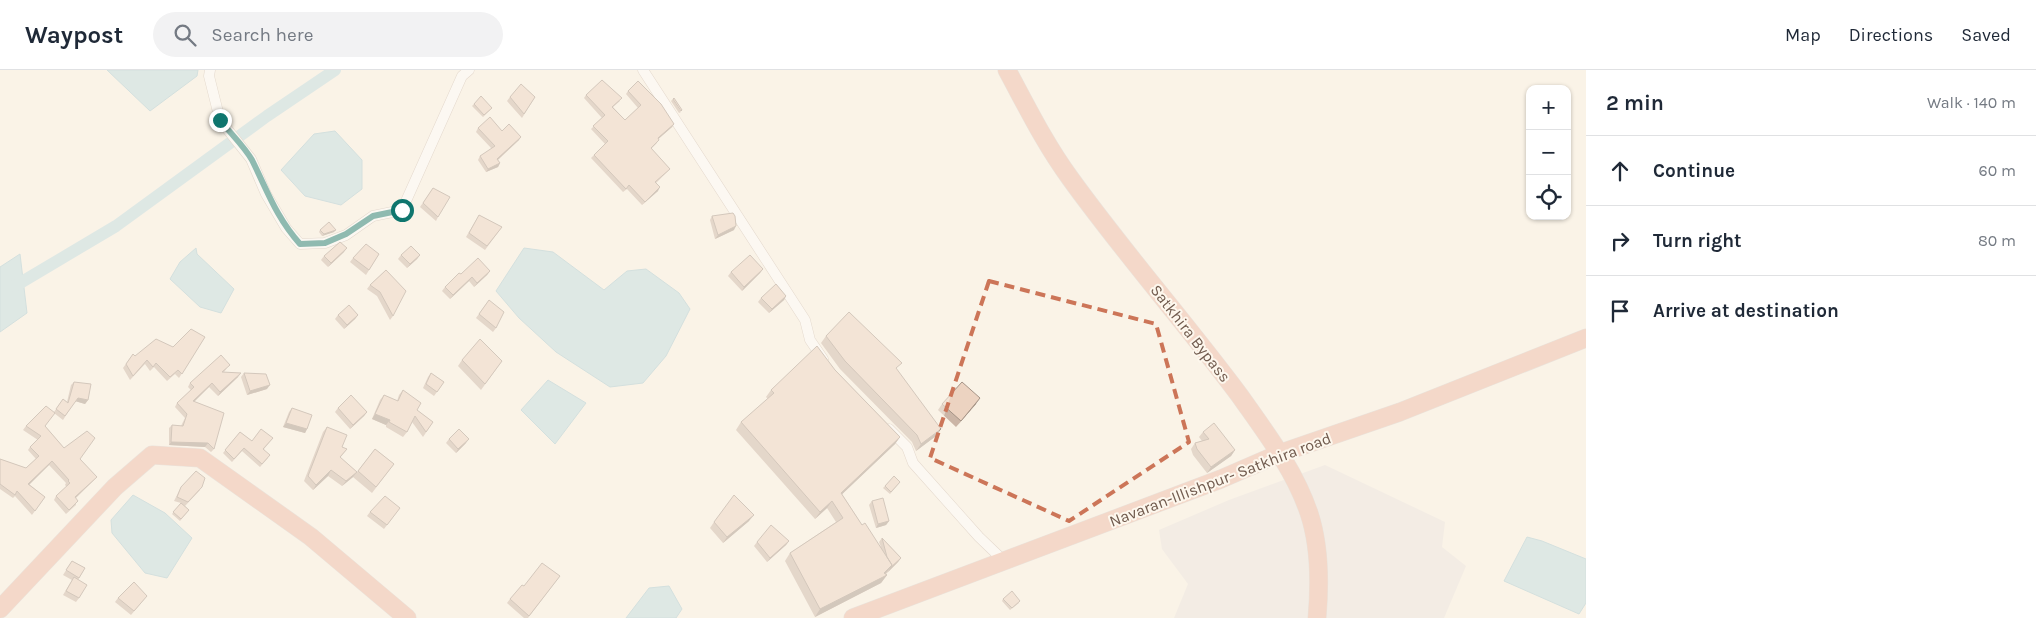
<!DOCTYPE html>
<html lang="en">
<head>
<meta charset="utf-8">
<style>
  :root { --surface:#fff; --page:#f2f2f3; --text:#1f2937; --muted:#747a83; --line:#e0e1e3 }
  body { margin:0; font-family:Karla,sans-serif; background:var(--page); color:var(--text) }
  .controls { position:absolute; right:15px; top:15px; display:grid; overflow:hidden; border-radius:10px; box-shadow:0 1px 4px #0004 }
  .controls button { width:45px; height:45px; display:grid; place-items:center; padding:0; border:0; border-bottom:1px solid var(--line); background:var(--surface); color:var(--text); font:25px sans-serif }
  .stop { position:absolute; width:15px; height:15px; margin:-11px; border:4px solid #0f766e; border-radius:50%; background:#fff }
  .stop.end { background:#0f766e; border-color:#fff; box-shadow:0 1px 5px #0008 }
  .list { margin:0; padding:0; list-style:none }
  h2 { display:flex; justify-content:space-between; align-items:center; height:65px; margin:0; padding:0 20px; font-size:21px }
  h2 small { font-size:16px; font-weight:400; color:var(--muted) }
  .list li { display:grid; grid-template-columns:32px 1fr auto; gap:15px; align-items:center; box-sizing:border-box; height:70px; padding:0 20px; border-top:1px solid var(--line) }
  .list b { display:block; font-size:19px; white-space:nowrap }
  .list em { font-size:16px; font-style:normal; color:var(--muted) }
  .icon { flex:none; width:28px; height:28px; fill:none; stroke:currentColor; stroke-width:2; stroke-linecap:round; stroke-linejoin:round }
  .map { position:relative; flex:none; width:1586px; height:548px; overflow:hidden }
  header { display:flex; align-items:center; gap:30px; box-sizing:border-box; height:70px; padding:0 25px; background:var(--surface); border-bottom:1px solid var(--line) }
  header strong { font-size:24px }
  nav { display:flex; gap:28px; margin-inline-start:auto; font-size:18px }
  .search { width:350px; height:45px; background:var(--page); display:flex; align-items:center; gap:12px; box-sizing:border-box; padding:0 18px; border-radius:28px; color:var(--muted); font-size:19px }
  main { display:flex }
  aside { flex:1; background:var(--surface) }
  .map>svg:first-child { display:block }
  .industrial { fill:#ebe5e0 }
  .water { fill:#bddbe1; stroke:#a5cad2 }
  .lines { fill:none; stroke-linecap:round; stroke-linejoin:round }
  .canal { stroke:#bddbe1; stroke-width:12 }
  .street-casing { stroke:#cbbbae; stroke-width:11 }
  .highway-casing { stroke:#d7d1cd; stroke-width:19 }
  .street { stroke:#fff; stroke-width:10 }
  .highway { stroke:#edb9a4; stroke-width:18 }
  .wall { fill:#cbb5a6 }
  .shaded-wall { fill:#a59487 }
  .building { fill:#ecd3c1; stroke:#a59487 }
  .route { stroke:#0f766e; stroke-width:6 }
  .marked { fill:none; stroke:#cc7558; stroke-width:4; stroke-dasharray:10 6; stroke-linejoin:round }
  .labels { text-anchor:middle; stroke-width:4; stroke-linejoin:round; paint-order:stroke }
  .street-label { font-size:16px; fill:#715b4e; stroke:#fdf7ed }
</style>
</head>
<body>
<header>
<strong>Waypost</strong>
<div class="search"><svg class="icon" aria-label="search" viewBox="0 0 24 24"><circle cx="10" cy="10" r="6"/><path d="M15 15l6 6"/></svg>Search here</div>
<nav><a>Map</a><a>Directions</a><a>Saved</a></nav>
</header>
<main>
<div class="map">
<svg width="1586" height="548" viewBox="0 0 1586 548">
  <rect width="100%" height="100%" fill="#faf3e7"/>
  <!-- industrial -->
  <path class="industrial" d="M1325,395L1445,452L1442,477L1466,496L1444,548H1174L1188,514L1162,479L1159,460L1229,430Z"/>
  <!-- water -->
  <path class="water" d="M107,0H198L197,6L150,41Z
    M335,61L362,90V119L341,135L305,126L281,100L314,64Z
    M196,178L197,184L234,219L221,243L200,237L170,209L180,192Z
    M524,178L553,182L604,220L627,201L646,199L679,223L690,239L666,286L643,313L610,317L556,282L519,248L496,221Z
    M20,184L27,243L0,262V197Z
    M548,310L586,333L555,374L521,340Z
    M133,425L165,443L192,468L167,508L145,503L112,463L111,450Z
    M1527,467L1542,471L1586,489V533L1579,544L1504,511Z
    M669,516L682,539L676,548H626L649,518Z"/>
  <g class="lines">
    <!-- canal -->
    <path class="canal" d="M15,216L116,156L267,46L335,0"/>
    <defs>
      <path id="street" d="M210,0L209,6L220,50L251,89L266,124L286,158L300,174L325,173L346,165L373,146L402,140L462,6L469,0
        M643,0L805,250L810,270L823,289
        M889,359L907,377L913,393L979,467L1004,491"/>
      <path id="highway" d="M1007,0C1027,37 1045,74 1070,108C1124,183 1185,252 1240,326C1266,363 1294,399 1309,443C1320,476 1320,514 1317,548
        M0,539L115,417L152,385L200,388L311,467L407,548
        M853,548L1221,409L1281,383L1400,342L1586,268"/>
    </defs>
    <!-- street casing -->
    <use href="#street" class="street-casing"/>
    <!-- highway casing -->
    <use href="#highway" class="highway-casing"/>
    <!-- street -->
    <use href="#street" class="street"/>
    <!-- highway -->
    <use href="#highway" class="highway"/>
  </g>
  <!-- wall -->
  <path class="wall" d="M628,21L674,54L672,57L658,69L657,73L651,79L670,99L656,113L658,121L642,135L627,119L623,122L591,88L605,74L591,59L602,48L584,28L586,25L620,31L613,37L625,50L638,38L626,24Z
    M510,27H535L522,48L507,31Z
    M673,29L681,42L679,43L671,31Z
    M474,34L492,38L483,47L472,36Z
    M478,58L502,61L519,70L498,90L500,93L498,97L486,102L478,90L480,86L492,79L476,62Z
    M433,118L438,147L436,151L420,137Z
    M479,145L502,157L485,180L466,167Z
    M712,146L734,160L715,169L710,150Z
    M320,160L334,162L322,166L319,162Z
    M344,182L328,197L321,190L324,186Z
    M379,184L366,205L350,192L353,188Z
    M401,185H420L417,189L407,198L398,189Z
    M763,199L760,203L742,221L728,206L731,202Z
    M386,200L393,246L390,250L377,226L367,219L370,215Z
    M490,201L487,205L474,217L469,211L450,229L442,221L445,217L461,204Z
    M786,226L784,230L769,243L758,232L761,228Z
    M489,230L496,258L493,262L476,248Z
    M338,245H358L355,249L344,259L335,249Z
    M826,266L936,366L916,381L912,372L840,299L821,273Z
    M205,267L179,308L175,304L167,311L154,297L150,301L145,294L130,310L123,298L133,284L135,286L173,277Z
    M462,290L502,291L481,320L458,296Z
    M227,298L224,302L238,307L218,326L209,317L194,331L214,379L211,382L205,377L169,375V358L172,355L181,356L185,348L175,337L177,333L191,320L188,317L190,313Z
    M835,300L900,367L895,374L842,424L862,455L881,477L879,472L882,468L901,488L898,492L886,504L887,505L881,513L815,547L785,491L790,483L836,452L827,438L815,449L736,360L741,352L768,329L766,327L771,320Z
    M244,303L267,319L247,325L241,307Z
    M431,303L444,312L434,326L423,318L428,307Z
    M74,312L88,330L85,334L75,331L63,350L54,343L45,356L64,378L80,389L94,410L76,428V435L66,444L54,430L56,426L67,417L65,415L66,413L49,395L29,414L45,427L32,445L15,426L13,428L0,419V389L26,398L36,389L28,380L30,377L38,370L23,360L26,356L54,342L63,329L67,332L71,315Z
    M403,320L417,340L433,352L423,367L412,352L407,362L403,367L386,357V355L372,349L380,330L384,325L397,331L399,325Z
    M942,334H976L956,357L938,340Z
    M292,338L307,359L305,363L283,357L289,342Z
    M338,338L367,342L364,346L350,359L335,342Z
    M327,357L342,377L347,379L340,388L357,402L375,379L394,394L372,423L353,407L342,416L328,406L313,420L304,411L323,362Z
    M240,362L252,371L273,368L264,379L268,388L260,397L242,381L232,392L223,383Z
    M1203,362L1235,380L1231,386L1207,403L1193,385L1191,379L1195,373L1202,371L1199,367Z
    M449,369L466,373L456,383L446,373Z
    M900,412L890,424L883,418L885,416Z
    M181,417L200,420L185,436L183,434L189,440L180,451L172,444L181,433L174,431Z
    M872,431L889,451L886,455L876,458L869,435Z
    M400,438L384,459L367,446L370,442Z
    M749,451L723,473L710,458L714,452Z
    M789,471L786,475L767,492L754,476L757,472Z
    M72,491L85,498L78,510L79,528L76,532L63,525L72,510L63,505Z
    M560,506L528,548H524L507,533L510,529Z
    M147,526L131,545L115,532L118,528Z
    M1003,529L1019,533L1010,540L1002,531Z"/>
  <!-- shaded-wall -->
  <path class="shaded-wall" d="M674,54L672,57L655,72L658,68Z
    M521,67L519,70L495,92L497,89Z
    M500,93L498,97L486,102L488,99Z
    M660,117L658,121L642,135Z
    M736,156L734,160L715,169L718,165Z
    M336,160L334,162L322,166L324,164Z
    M347,178L344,182L328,197L331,193Z
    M420,185L417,189L407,198L410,194Z
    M763,199L760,203L742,221L744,217Z
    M490,201L487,205L474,217L477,213Z
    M472,207L469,211L450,229L453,225Z
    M786,226L784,230L769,243L772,239Z
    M358,245L355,249L344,259L347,255Z
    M241,303L238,307L218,326L220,322Z
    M212,313L209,317L191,335L193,331Z
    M270,315L267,319L247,325L250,321Z
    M78,328L88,330L85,334L75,331Z
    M980,328L976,334L956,357L961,351Z
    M367,342L364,346L350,359L353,355Z
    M375,344L390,350L386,355L372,349Z
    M286,353L307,359L305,363L283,357Z
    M941,359L936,366L916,381L921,374Z
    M900,367L895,374L836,430L841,423Z
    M469,369L466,373L456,383L458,379Z
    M171,372L208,373L205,377L169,375Z
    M1235,380L1231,386L1207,403L1211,397Z
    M52,391L49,395L26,418L28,414Z
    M331,400L328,406L313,420L316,415Z
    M357,402L353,407L342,416L346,411Z
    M97,407L94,410L72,431L75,427Z
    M832,431L827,438L815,449L820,442Z
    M754,445L749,451L723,473L727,467Z
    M889,451L886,455L876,458L878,454Z
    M789,471L786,475L767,492L770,488Z
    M901,488L898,492L888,502L890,498Z
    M892,495L887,502L881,508L887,505L881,513L815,547L820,539L884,503Z"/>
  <!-- building -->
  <path class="building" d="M602,10L622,28L612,37L625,50L641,35L628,21L638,11L661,34L674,54L658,68L659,70L651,78L670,99L655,112L660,117L645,132L629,115L626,119L594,85L608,71L593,56L605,45L586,25Z
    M521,14L535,27L524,44L510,27Z
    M481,26L492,38L484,45L474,34Z
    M674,28L682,40L681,41L673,29Z
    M490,47L502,61L509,54L521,67L497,89L500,93L488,99L480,86L495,76L478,58Z
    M433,118L450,127L438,147L423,133Z
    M733,143L735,146L736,156L718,165L712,146Z
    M479,145L502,157L487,176L469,163Z
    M329,152L336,160L324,164L320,160Z
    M340,172L347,178L331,193L324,186Z
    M366,174L379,184L369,200L353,188Z
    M411,176L420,185L410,194L401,185Z
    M750,185L763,199L744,217L731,202Z
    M478,188L490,201L477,213L472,207L453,225L445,217L459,203L461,204Z
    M386,200L406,221L393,246L380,222L370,215Z
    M776,214L786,226L772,239L761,228Z
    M489,230L504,242L496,258L479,244Z
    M349,235L358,245L347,255L338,245Z
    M849,242L902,293L896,298L941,359L921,374L917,365L845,291L826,266Z
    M191,259L205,267L182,304L178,300L170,307L156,293L153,297L147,290L133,306L126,294L133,284L135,286L156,269L173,277Z
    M480,269L502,291L485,314L462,290Z
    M817,276L835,300L900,367L841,423L862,455L865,453L892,495L884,503L887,505L820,539L790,483L843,448L832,431L820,442L741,352L774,323L771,320Z
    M221,285L230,295L222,302L241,303L220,322L212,313L193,331L224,343L214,379L208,373L171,372L172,355L183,356L187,344L177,333L194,317L190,313Z
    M244,303L266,304L270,315L250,321Z
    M431,303L444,312L437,322L426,314Z
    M74,312L91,314L88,330L78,328L65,346L56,339L63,329L68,333Z
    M962,312L980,328L961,351L942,334Z
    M403,320L421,333L417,340L433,352L426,362L415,346L407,362L389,352L390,350L375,344L384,325L398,331Z
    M351,325L367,342L353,355L338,338Z
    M46,336L55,343L45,356L64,378L87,361L95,368L80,389L97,407L75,427L78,431L69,440L56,426L70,413L68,411L69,410L52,391L28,414L45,427L35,441L17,421L15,425L0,414V389L26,398L39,386L30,377L41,366L26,356Z
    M292,338L312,345L307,359L286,353Z
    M1214,353L1235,380L1211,397L1197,379L1195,373L1209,369L1203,362Z
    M327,357L347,365L342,377L347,379L340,387L357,402L346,411L331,400L316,415L308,406Z
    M261,359L273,368L263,379L270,385L262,394L244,378L234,389L225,380L240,362L252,371Z
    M459,359L469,369L458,379L449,369Z
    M375,379L394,394L376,417L358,401Z
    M196,401L205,408L202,417L188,432L177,427L181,417Z
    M894,406L900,412L891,422L885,416Z
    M734,425L754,445L727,467L714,452Z
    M385,426L400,438L387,455L370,442Z
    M883,428L889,451L878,454L872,431Z
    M181,433L189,440L181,449L173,442Z
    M771,455L789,471L770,488L757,472Z
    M882,468L901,488L890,498L892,495L887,487Z
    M72,491L85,498L79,508L66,500Z
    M542,493L560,506L529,546L510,529L522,515L524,516Z
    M74,507L87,515L79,528L66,521Z
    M134,512L147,526L134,541L118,528Z
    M1012,521L1020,531L1012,538L1003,529Z"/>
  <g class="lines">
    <!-- route -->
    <path class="route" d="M220,50C230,63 244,76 252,90C268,122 276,147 300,174L325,173L346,164L373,146L402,140"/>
  </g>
  <!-- marked area -->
  <path d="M0 0H1586V548H0ZM989,211L1156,254L1189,372L1069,451L930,388Z" fill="#faf3e7" fill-opacity=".55" fill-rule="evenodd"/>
  <path class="marked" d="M989,211L1156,254L1189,372L1069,451L930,388Z"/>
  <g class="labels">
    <!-- street labels -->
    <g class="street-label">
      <text transform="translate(1191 263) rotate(52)" y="6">Satkhira Bypass</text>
      <text transform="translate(1220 409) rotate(-21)" y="6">Navaran-Illishpur- Satkhira road</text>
    </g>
  </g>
</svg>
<div class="controls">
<button>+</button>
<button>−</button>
<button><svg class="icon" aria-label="locate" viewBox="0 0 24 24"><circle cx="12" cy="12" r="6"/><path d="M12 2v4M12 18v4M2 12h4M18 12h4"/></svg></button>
</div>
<div class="stop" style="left:402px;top:140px"></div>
<div class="stop end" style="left:220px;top:50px"></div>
</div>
<aside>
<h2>2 min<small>Walk · 140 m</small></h2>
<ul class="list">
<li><svg class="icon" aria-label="ahead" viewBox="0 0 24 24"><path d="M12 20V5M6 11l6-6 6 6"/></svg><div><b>Continue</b></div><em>60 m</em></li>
<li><svg class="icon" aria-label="right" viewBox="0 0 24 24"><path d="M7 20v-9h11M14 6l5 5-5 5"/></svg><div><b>Turn right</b></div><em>80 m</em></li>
<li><svg class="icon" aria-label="arrive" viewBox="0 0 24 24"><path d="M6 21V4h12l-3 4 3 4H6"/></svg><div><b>Arrive at destination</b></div></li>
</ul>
</aside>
</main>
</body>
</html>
